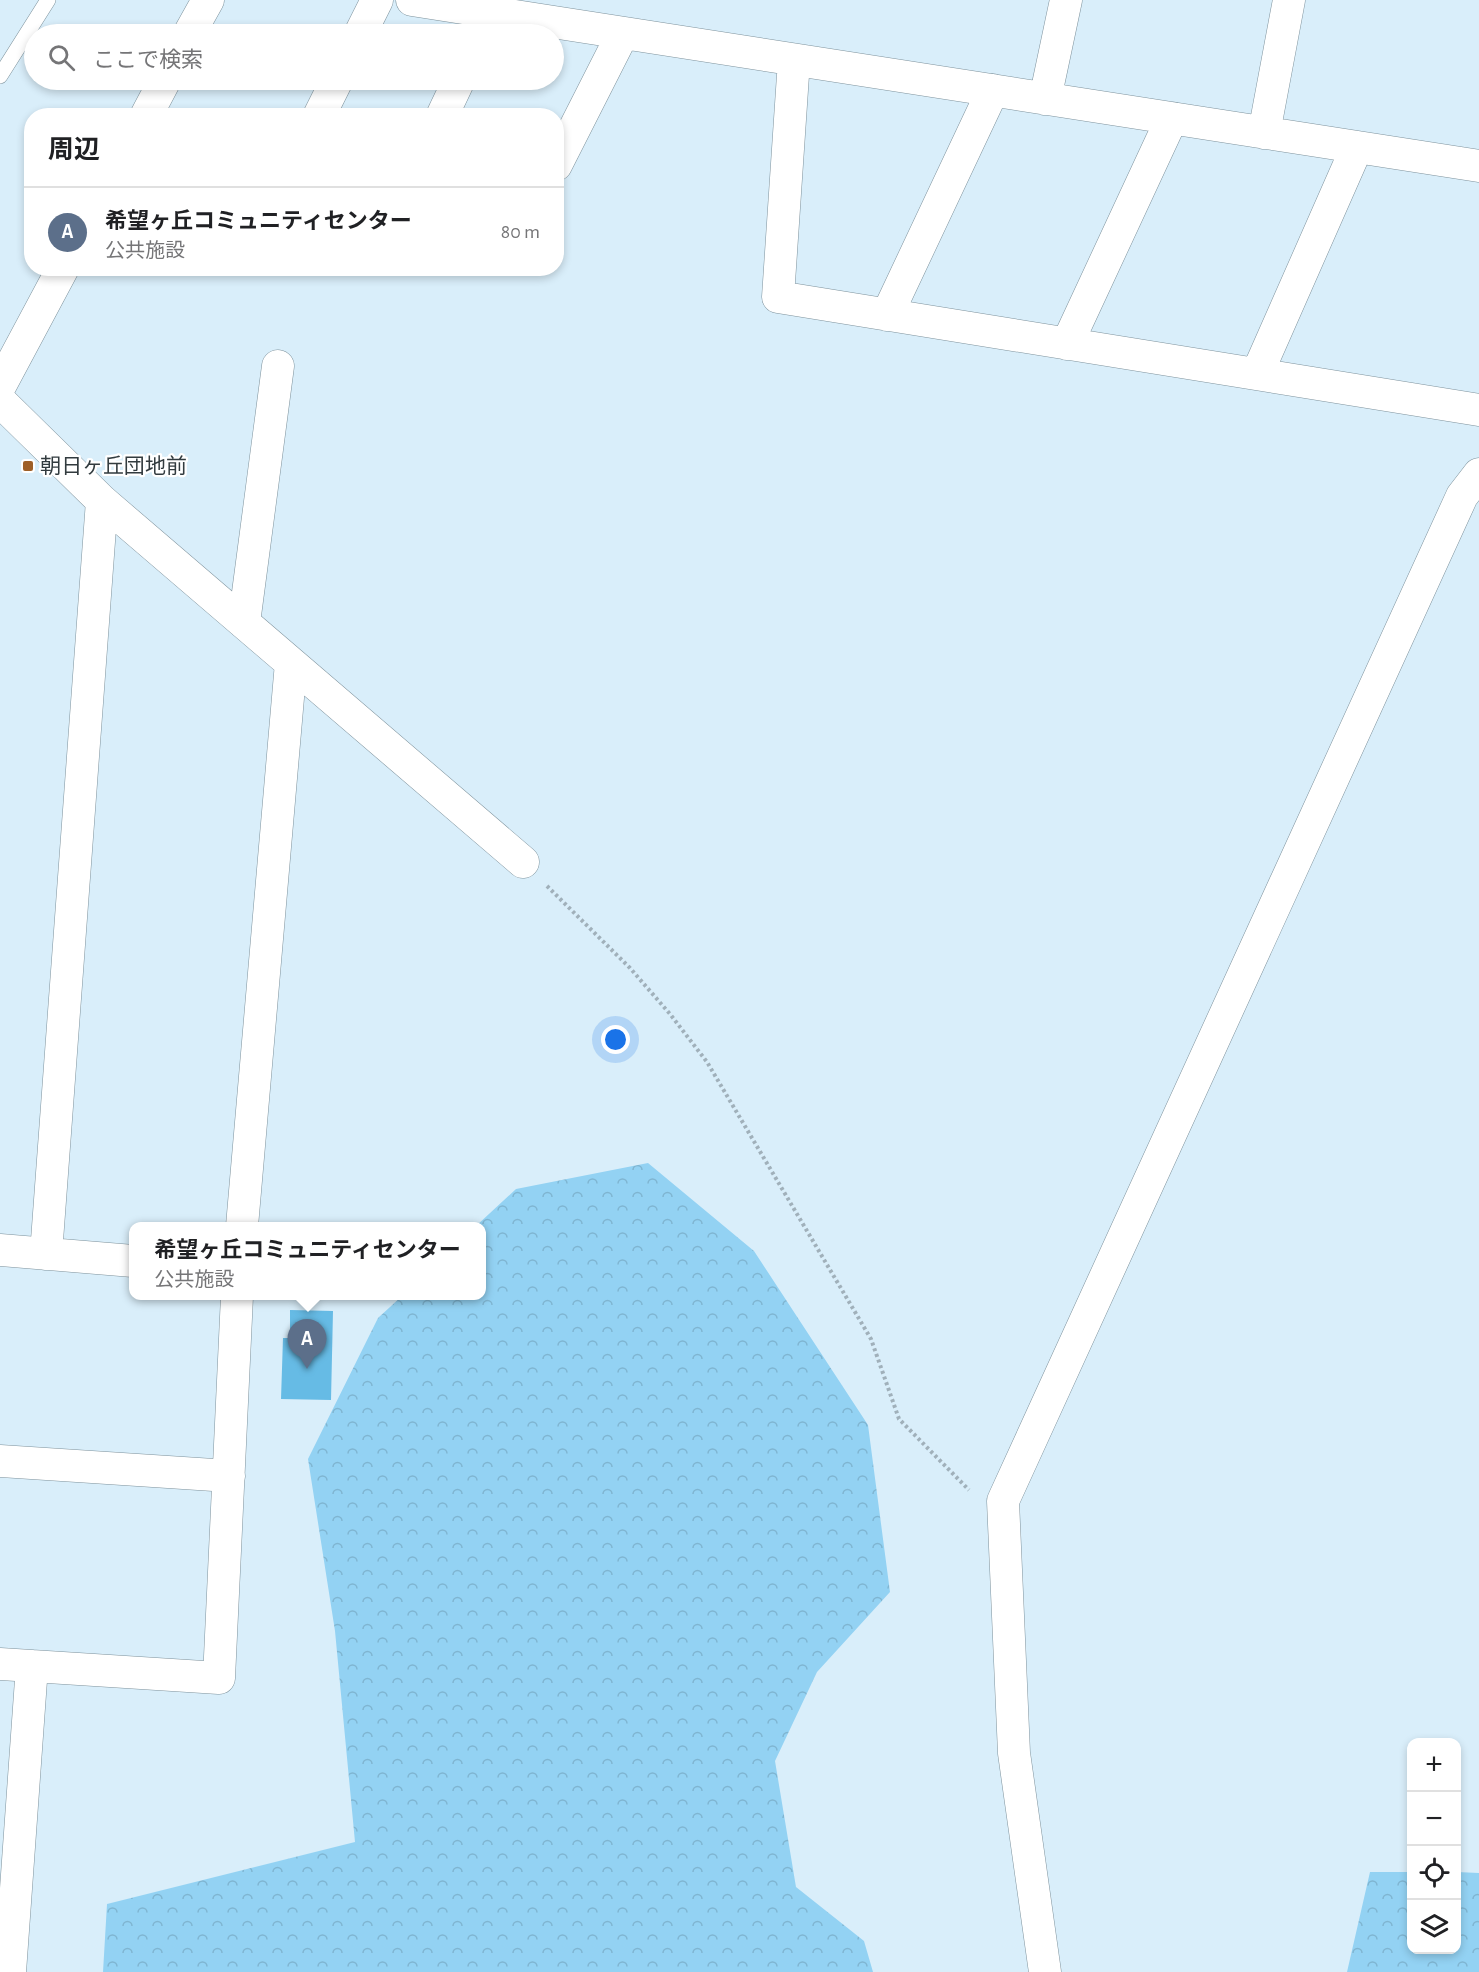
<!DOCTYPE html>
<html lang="ja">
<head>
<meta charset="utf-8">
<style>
  :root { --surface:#fff; --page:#f6f6f6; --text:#202124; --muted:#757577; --line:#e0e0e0; --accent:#b45309 }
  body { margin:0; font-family:"Alegreya Sans","Noto Sans JP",sans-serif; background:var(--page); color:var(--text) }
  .controls { position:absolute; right:18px; bottom:18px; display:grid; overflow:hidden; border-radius:12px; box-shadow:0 3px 9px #0003 }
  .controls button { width:54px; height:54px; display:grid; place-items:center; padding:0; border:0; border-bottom:2px solid var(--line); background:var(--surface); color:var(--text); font:30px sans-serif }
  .you { position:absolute; left:616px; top:1040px; width:21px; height:21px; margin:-15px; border:4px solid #fff; border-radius:50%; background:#1a73e8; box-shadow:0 0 0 9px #1a73e833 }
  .badge { display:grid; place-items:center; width:39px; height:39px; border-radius:50%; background:var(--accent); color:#fff; font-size:20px; font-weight:700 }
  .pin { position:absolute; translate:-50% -50px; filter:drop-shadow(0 2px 3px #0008) }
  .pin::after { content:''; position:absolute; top:32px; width:21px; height:18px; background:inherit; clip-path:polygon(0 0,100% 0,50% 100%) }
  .popup { position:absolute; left:129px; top:1222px; width:357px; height:78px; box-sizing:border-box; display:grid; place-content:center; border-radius:12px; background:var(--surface); filter:drop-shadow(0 2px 4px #0005); font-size:20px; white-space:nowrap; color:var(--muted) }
  .popup b { font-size:22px; color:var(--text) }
  .popup::after { content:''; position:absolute; left:50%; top:100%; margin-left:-12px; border:12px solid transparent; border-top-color:var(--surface) }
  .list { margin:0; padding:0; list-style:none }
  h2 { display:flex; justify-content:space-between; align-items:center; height:78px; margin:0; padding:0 24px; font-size:26px }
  h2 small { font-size:20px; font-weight:400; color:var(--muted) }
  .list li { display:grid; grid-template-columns:39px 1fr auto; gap:18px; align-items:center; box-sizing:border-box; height:90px; padding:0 24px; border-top:2px solid var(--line) }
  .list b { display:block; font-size:22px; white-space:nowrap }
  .list p { margin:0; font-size:20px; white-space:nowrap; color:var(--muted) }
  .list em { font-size:20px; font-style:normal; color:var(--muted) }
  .icon { flex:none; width:33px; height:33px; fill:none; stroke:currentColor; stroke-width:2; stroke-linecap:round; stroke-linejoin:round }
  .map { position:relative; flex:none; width:1479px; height:1972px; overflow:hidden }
  .search { position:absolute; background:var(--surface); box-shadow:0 3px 9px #0003; left:24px; top:24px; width:540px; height:66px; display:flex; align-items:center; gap:15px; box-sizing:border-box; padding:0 21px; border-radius:33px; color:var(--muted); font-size:22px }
  .panel { position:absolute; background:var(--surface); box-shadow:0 3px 9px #0003; left:24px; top:108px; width:540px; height:168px; border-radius:24px }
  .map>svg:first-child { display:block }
  .forest { fill:url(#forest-crowns) }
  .building { fill:#66bbe5 }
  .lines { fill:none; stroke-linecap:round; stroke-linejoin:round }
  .service-casing { stroke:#7e929c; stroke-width:16 }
  .minor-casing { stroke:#7e929c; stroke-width:33 }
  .path { stroke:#a0b0ba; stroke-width:4; stroke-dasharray:3 3; stroke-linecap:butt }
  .service { stroke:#fff; stroke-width:15 }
  .minor { stroke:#fff; stroke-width:32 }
  .poi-dot { fill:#9e5f27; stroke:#fff; stroke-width:2 }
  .labels { text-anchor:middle; stroke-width:4.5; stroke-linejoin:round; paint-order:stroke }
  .poi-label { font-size:21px; fill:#323b3f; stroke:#fff; text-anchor:start }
</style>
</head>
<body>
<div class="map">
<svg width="1479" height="1972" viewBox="0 0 1479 1972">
  <defs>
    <pattern id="forest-crowns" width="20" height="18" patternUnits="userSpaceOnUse" patternTransform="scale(1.5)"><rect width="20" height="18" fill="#93d2f3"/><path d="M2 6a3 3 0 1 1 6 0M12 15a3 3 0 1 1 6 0" fill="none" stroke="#7fb5d1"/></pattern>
  </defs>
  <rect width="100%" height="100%" fill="#d9eefa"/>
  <!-- forest -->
  <path class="forest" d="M648,1163L754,1251L868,1425L890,1592L817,1672L775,1761L796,1887L864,1941L873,1972H103L107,1904L355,1842L335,1631L308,1459L378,1318L402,1296H481V1226H476L516,1189Z
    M1370,1872H1411L1412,1950H1456L1457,1872L1479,1873V1972H1347Z"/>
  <!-- building -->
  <path class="building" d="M290,1310L333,1311L331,1400L281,1399L283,1338H290Z"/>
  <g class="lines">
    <defs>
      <path id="service" d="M0,76L48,0"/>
      <path id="minor" d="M412,0L1479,166
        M189,34L208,0
        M360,34L377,0
        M794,60L778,297L1479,410
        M1045,99L1066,0
        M146,116L165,80
        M319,116L337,80
        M442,116L459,80
        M1264,133L1289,0
        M556,165L623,33
        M887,315L993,90
        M1067,344L1172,118
        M1257,374L1357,147
        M0,386L63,268
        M0,401L102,501L523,862
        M244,623L278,366
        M242,1226L291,663
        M0,1250L133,1261
        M46,1254L102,501
        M0,1461L229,1476
        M0,1664L219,1678L237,1296
        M10,1972L32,1666
        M1045,1972L1014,1753L1003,1501L1462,496L1479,474"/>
    </defs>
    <!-- service casing -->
    <use href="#service" class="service-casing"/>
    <!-- minor casing -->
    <use href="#minor" class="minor-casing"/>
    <!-- path -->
    <path class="path" d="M547,886L630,968L670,1014L707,1062L871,1339L899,1419L969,1490"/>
    <!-- service -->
    <use href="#service" class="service"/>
    <!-- minor -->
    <use href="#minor" class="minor"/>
  </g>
  <!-- markers -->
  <rect class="poi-dot" x="22" y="460" width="12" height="12" rx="3"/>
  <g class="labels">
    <!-- poi labels -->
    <g class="poi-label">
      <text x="40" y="473">朝日ヶ丘団地前</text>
    </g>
  </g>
</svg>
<div class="controls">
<button>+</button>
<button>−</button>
<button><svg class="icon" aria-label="locate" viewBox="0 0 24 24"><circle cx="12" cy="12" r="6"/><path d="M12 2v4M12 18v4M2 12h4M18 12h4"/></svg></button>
<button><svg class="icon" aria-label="layers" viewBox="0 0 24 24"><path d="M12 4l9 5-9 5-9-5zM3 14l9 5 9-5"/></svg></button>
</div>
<div class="you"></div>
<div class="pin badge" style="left:307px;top:1369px;background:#5c6f8a">A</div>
<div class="popup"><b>希望ヶ丘コミュニティセンター</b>公共施設</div>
<div class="search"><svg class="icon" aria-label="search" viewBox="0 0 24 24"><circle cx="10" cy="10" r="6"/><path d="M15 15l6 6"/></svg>ここで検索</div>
<section class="panel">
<h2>周辺<small></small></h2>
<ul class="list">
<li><span class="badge" style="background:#5c6f8a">A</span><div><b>希望ヶ丘コミュニティセンター</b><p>公共施設</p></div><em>80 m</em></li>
</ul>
</section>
</div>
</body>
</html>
